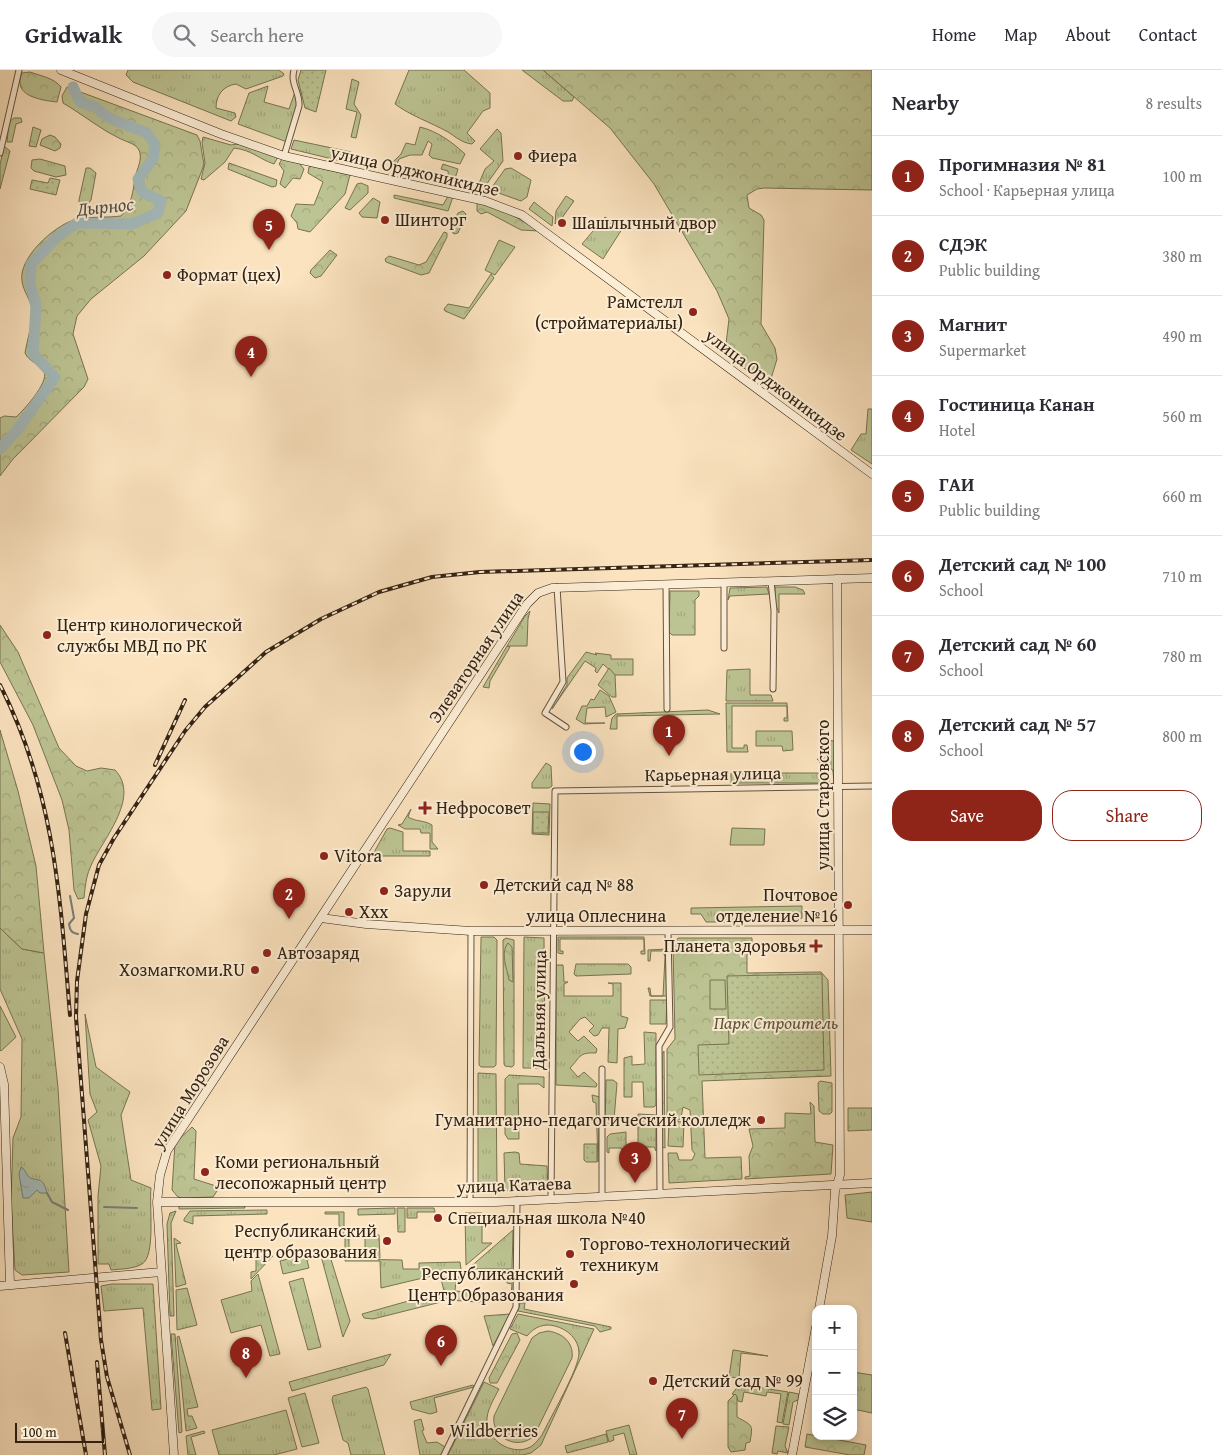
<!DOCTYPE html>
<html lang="en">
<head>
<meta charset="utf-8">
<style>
  :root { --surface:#fff; --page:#f7f7f7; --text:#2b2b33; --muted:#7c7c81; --line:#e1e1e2; --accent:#8f2418 }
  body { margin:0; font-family:"Gentium Book Plus",serif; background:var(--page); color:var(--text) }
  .controls { position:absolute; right:15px; bottom:15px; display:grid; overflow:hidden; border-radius:10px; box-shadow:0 2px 8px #0003 }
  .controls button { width:45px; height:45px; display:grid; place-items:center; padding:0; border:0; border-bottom:1px solid var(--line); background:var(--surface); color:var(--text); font:25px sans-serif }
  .scale { position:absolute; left:15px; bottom:12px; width:89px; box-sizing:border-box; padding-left:5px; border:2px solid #342212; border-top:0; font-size:14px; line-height:18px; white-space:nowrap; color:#342212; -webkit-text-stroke:4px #fcedd5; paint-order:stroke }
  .you { position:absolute; left:582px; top:681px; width:18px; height:18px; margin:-12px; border:4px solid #fff; border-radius:50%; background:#1a73e8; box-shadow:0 0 0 8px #1a73e833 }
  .badge { display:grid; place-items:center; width:32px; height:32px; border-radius:50%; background:var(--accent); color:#fff; font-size:16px; font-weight:700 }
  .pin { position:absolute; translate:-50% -41px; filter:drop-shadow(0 1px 2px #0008) }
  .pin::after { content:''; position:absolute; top:26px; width:18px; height:15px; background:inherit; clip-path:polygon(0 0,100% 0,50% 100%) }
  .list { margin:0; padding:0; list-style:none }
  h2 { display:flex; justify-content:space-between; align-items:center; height:65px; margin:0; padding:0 20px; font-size:21px }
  h2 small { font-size:16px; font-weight:400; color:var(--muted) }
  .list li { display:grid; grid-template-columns:32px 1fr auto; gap:15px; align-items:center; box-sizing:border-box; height:80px; padding:0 20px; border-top:1px solid var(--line) }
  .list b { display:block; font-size:19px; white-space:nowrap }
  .list p { margin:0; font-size:16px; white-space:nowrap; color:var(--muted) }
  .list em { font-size:16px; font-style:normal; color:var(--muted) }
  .actions { display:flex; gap:10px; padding:15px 20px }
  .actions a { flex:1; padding:11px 0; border:1px solid var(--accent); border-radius:20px; text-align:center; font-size:18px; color:var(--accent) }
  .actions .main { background:var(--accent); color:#fff }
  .icon { flex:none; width:28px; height:28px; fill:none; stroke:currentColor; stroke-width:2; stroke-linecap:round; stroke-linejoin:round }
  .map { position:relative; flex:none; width:872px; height:1385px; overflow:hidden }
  header { display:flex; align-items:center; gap:30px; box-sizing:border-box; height:70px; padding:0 25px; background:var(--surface); border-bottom:1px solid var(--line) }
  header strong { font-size:24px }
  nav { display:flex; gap:28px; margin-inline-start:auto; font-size:18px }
  .search { width:350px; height:45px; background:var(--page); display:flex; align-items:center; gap:12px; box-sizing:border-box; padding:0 18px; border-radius:28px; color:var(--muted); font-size:19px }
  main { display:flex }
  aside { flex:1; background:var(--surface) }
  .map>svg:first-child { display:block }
  .grass { fill:url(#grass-tufts); stroke:#787352 }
  .forest { fill:url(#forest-crowns); stroke:#787352 }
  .park { fill:url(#park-dots); stroke:#787352 }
  .garden { fill:#bdc493; stroke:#787352 }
  .water { fill:url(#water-ripples); stroke:#777e79 }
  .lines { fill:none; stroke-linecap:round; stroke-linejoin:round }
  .stream { stroke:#777e79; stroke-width:2 }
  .river { stroke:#a4bbbd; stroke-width:11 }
  .street-casing { stroke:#66523d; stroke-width:7 }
  .secondary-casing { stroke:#342212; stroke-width:9 }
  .street { stroke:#fcedd5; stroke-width:5 }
  .secondary { stroke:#fcedd5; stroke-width:8 }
  .rail-casing { stroke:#342212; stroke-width:4 }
  .rail { stroke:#fcedd5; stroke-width:2; stroke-dasharray:5.5; stroke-linecap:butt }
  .poi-dot { fill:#8f2418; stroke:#fcedd5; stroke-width:2 }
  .labels { text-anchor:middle; stroke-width:4; stroke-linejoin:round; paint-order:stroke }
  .poi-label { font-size:18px; fill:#342212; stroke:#fcedd5; text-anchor:start }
  .street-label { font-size:18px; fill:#342212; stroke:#fcedd5 }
  .park-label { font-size:18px; font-style:italic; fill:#5d5339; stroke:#fcedd5 }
  .water-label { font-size:19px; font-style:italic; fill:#565045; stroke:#fcedd5 }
</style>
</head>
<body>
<header>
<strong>Gridwalk</strong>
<div class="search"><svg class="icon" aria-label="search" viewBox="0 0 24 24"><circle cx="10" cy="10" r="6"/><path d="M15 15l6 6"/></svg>Search here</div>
<nav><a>Home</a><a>Map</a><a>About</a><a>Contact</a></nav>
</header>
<main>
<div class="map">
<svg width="872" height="1385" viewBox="0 0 872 1385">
  <defs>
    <pattern id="grass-tufts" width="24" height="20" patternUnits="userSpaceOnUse" patternTransform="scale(1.25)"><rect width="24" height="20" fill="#bdc493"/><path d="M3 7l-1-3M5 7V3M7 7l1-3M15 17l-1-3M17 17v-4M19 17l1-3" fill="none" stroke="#a3a87e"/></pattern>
    <pattern id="forest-crowns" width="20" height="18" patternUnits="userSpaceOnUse" patternTransform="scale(1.25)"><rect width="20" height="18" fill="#bdc493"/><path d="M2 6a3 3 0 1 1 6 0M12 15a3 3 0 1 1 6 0" fill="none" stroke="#a3a87e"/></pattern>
    <pattern id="park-dots" width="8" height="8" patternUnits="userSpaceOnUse" patternTransform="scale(1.25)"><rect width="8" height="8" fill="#bdc493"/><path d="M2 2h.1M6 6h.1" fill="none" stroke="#a3a87e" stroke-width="1.8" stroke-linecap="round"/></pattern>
    <pattern id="water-ripples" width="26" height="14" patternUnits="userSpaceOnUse" patternTransform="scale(1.25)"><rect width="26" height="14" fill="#a4bbbd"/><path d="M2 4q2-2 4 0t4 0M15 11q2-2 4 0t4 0" fill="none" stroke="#8ea0a1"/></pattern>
  </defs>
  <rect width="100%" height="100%" fill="#fbe3bf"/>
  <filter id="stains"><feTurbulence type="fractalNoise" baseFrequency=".004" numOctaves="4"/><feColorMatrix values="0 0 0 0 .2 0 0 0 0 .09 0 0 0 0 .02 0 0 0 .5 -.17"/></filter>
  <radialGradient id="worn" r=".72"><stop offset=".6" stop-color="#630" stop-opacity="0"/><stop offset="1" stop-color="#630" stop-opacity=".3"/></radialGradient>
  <!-- grass -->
  <path class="grass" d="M128,0H279L284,4L283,6L246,19L236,14C223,16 216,25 216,38L235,43L236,47L231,51L133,12L126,5Z
    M409,0H464L490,23V38L483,41L467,63L475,71L472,74C462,73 456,67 448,62C430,52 411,46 395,34Z
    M522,0H543L574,27L572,31H563Z
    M352,9L359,12L354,34L361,45L356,68L351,67L357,42L346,39Z
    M268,16L264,32L289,39L295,22L298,36L287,72L238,54L249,23Z
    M420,57C437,61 452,72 465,84L460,94L432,88L429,85L432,74L428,71L422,85H410L399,89L394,101L391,100L390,95L401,84L406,73L415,75Z
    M497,59L501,63L503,91L486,115L477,118L485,99L494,91L480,79Z
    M203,67L231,75L238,74L278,87L274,94C259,89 252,80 234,78L225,92L204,110L201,109L205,93L202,72Z
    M294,70L351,82L349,93L291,79Z
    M4,76L10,81L0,119V95Z
    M40,89L65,96L66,105L56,107L34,101L31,98L32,90Z
    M229,93L277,110L276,116L272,117L228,99Z
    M443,94L458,99L454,112H449L448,101L441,99Z
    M86,98H90L96,103L91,130L88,134L79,133V130Z
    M511,98L531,110L527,127L521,131L490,120L505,99Z
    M394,125L443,135L448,126L453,127L448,141L394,128Z
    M566,126L574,131L559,152L557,151L555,154L556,141Z
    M534,132L553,147L552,156L529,139Z
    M605,147L612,152L607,158L610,161L615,155L622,159L603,189L582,174Z
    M499,170L515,177L495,205L485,200Z
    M868,339H872V394L851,380L861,364H866Z
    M767,517L769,524L730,526L728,530L730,518Z
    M775,517H795L803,520L805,524H779V543L775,533Z
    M670,521H699V526L695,530V565H672L669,562Z
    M507,576L510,577L490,611L489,618L483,617Z
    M586,582L597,585L595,583L611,585V589H633V605H615L603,594L597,603L595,601L596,598L585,591L552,639L567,615V608Z
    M750,599V625H771L773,631H726L727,600Z
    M600,620L609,626L616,642L606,647L605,637L587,638L585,653H605L584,654L576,649L582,636H587L591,629L594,630Z
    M726,633H787L788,651H784V648H787V636H732V678H744V675H747L748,682H727Z
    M756,661H792L793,680L783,681L782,676H756Z
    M821,670L834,671V713L833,701L821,686Z
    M817,689H819L829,702V713H731V703H820V692Z
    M546,693L551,696L552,716L549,718H532V713Z
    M533,733L550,734L549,765L532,764Z
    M411,739L408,747C417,752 424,750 432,755V772L438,779H430V763H421L420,759H405L398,755L402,754Z
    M390,758L403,762V781H430V786H372L387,759Z
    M802,836V848L795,852H706L701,844H691V838Z
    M0,858L22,879L44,883L58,1018L69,1202L22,1205L15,1200L11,1132L13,1068L21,1047L22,969L0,919Z
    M481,867H494L497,870L496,995L494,997H481L479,995Z
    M524,867L544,868L545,994L543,998H523V994Z
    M558,867H644L645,884H641V881H644V869H560V881H563V884L558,883Z
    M506,868L514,870V995L512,997L505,996L504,994L503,870Z
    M667,879V926H650L648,918H650L651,926H663L665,887L663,881H651L650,891H648V880Z
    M576,894H628L631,897V904L576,906L574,904Z
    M556,895H563L564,912H568L564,914V926H613V914L608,913H621V946L628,948L625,958L618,959L617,993L608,992L609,958H602L598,965L594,966L589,961L594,956L585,947L580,949L569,962L578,971L584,966L597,979L596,983C578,982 580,988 570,998L578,1007L584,1002L597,1014L596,1017L556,1015Z
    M650,930H667L666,954H650Z
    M85,944L96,997L130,1022L121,1045L131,1110L151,1118C149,1135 156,1186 142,1194C134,1199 120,1199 111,1200L109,1194H98V1126L101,1096L88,1050L97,1042L90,1024Z
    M644,962L656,963V1035L654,1037H644L643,1012H632V1027H624V988L632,986V995L645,994Z
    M664,981L665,1078L662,1077V984Z
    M478,1003L496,1004L497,1120L495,1122L481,1123L478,1119Z
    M509,1005L544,1007V1018L539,1014H518L519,1069H508L505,1064V1009Z
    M606,1010H613L617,1013L614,1050L611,1055H605Z
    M592,1025L600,1027L598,1092L596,1033L593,1032Z
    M848,1038H872V1060L848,1061Z
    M638,1044L656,1045V1081L654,1077H641L639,1083H623L621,1078H609V1083L607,1082V1067L610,1064L626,1062V1077H638Z
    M669,1051L684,1052L683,1077L668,1076Z
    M515,1082L519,1083L520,1094L547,1096L548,1119L509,1121L505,1120L504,1083Z
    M872,1122V1152L847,1148L845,1125Z
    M244,1134L245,1138L179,1139V1135Z
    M395,1138V1144L358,1145V1139Z
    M397,1138H405V1162H398Z
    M407,1138H434L435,1142H417V1148H407Z
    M267,1140V1144L193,1146V1154L184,1151V1149L190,1141Z
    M176,1141L171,1153L174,1246H170L167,1154L170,1143Z
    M325,1142H344V1164H332L331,1162L339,1161V1144H325Z
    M465,1143H482V1173H492L466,1195Z
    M513,1160L512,1199H468Z
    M365,1165H379L380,1188H345V1167H349V1187H365Z
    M174,1168L181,1173L176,1174L186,1214L176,1217Z
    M316,1182L329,1183L350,1251L343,1267L321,1186L307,1190L309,1198L283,1204L280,1191Z
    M273,1186L251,1209V1202L256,1201V1187Z
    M345,1189L402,1190L403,1199H419V1193L460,1192L461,1199L458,1203L448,1202L381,1218L380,1191H345Z
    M258,1204L280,1284L270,1286L261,1255L231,1263L221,1230L252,1221L251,1211Z
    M449,1206L462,1207V1209H456L455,1221L511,1226L512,1214L507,1213V1210L515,1211L514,1228L477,1232L449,1230L373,1249L364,1248L362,1244L444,1221L441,1209L436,1208Z
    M303,1208L321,1277L308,1280L289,1212Z
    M112,1214H153L161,1339L152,1340L143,1238L104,1241L101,1216Z
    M187,1218L197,1255L177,1260L176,1220Z
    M520,1233H525L524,1239L611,1257V1259L600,1262L595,1256L518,1241Z
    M510,1244L493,1276L484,1246Z
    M518,1244L594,1259L541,1375L531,1383L522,1385H448L484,1312L499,1319C494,1329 486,1341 487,1352C487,1370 511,1385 528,1378C534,1376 538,1370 542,1365C550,1348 579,1299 579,1283C579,1269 567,1259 555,1256C544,1253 534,1257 527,1266L510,1259Z
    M171,1264H175L182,1362L179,1363Z
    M179,1266L198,1337L187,1339L188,1346H192L197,1358L186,1361L177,1267Z
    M733,1280H734L768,1286L741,1283L739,1308L729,1307Z
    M853,1302L872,1305V1343L853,1339Z
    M740,1314L788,1322L782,1353L777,1352L781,1324L767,1322L766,1326L744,1322L742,1332L738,1331L736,1325L732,1324Z
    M473,1315L474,1317L434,1328L437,1342L430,1344L412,1339L410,1332Z
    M366,1317L368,1319L385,1385H351L348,1373L343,1370L332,1330L333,1326Z
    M789,1322L799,1324L798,1330L793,1332L789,1355L783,1354Z
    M305,1323L319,1373L302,1377L288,1328Z
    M286,1340L297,1379L274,1385H219L212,1360Z
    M421,1349L424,1360L422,1361L427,1373L437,1372L445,1377L441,1385H420L414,1351Z
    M629,1355L637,1385H630L624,1363L613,1366L614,1370L609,1372L606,1361Z
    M776,1356L789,1357L785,1376L788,1383L778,1381L777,1384L772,1383Z
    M204,1361L205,1363L191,1367L196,1385H188L186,1366Z
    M606,1364L608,1372L567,1383L565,1376Z"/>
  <!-- forest -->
  <path class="forest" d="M543,0H872V120L764,118L757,119L747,125L749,138L761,145L764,150L761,254L775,278L777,289L770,312L767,314L722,283L726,274L729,249L717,221L654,114L610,58Z
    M30,2C41,6 54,8 61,17L57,32C40,30 12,26 22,3Z
    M67,17L197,65L200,71L204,95L186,141L144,186L91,229L77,246L73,264L88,309L84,317L13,389L0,406V348L4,346L16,347C24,340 49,312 44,302C39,293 29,292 25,283C27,270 33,253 32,240C31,230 23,221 22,211C18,188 54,156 74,150C89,146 106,148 121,146C132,134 133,122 135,107C137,99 143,89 139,80C135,73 126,72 119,68C100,59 82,44 63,33L62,26Z
    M14,48H21L22,52L16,54L12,72H7L9,52Z
    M33,57L41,60L36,77L29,76Z
    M50,65L55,67L61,74L60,78L55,81L40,75L42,69Z
    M282,89L299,93L304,99L300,109L293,108L285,118L280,114L284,101L279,94Z
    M311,96L350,105L345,124L310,162L298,159L297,153L291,146L296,134L314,135L323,112L308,103L309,97Z
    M361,113L368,116V123L350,140L345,138L357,114Z
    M373,128L380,132L377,148L362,147L359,143Z
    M477,132L506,141L539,161L521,160L487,142L481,144L477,141Z
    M463,141L466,144L458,163L454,164L450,159L458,143Z
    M444,162L447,163V167L429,203L421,205L386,192L385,189L389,186L419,195L426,192Z
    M330,180L337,185L321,206L315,208L310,203L311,200Z
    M491,204L494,208L464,249L445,241L444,239L448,234L469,238Z
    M530,541L528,549L527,576H507L525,546Z
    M0,555L18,582L59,678L76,696L87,701L101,698L115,700C142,728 100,772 90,798C86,807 85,818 84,828L78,829L74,820L69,760L62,730L33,655L0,592Z
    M609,598L615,605L616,627H612L598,615Z
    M708,640L720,644L617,646V659H610L612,648L616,644Z
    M0,660L18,721L36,796L44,883L22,879L0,858Z
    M678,868H752V884H747V903L821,902L828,910L831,1006L702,1011L705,1088L741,1087L742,1109L669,1113L668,1083H677L679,1090H692L695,1084L692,1080L690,1040L683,1037L681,1048L677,1051H669L667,1049V979L675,969L673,875Z
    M508,873L512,877L513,912L509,910C507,898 500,883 508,873Z
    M820,1011L832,1013V1042L830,1044H823L819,1041L818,1013Z
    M810,1032L814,1036L815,1072L833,1075L831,1104L745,1109V1107L750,1106L749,1086L753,1076L749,1059L785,1058V1043L811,1044Z
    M192,1057L196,1061L194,1109L216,1116L217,1121L213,1127L182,1128L178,1127L172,1120L175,1073Z
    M517,1263L520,1270L497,1313H490L489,1308L512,1264Z
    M391,1284L384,1295L292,1321L289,1312Z
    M735,1324L737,1326V1347C753,1356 753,1354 750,1372L746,1373L745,1380L731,1382L728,1377V1331Z
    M807,1364L866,1375L864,1385H850L805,1377Z"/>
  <!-- park -->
  <path class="park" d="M301,0H326L316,42L305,38L298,10Z
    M50,108L60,110L56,125L30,119L32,110L48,113Z
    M533,742H549L548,763H533Z
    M822,904L824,1000L699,1005L698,975L729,974L727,906Z
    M584,1074H597V1092H586L584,1090Z"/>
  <!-- garden -->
  <path class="garden" d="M732,758L765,759L764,775H730Z
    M710,910H725L726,939H710Z
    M0,936L16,967L1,981L0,980Z
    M548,1261C562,1263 574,1272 572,1288L534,1366C518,1381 491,1368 494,1346L532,1268L539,1263Z"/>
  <!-- water -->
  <path class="water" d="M21,1097C25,1099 25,1102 28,1106C37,1114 42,1103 47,1123H40L37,1120L29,1128H23L19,1104Z"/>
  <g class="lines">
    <!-- stream -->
    <path class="stream" d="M70,826L74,848L69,854C70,860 71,863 78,864
      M47,1123L52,1132L68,1140
      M104,1137L137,1138"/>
    <!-- river -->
    <path class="river" d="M0,379L18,359L55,307L33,284L36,236L30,213L31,194L57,167L77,153L132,154L158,143L161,131L142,122L138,109L153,89L155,75L147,63L109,48L95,37L80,32L73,17"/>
    <defs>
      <path id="street" d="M0,83L19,0
        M284,86L299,36C300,22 290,14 294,0
        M771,511L774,541L773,619
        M666,514L667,639
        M557,517L563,612L545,643L566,657
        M724,578V513
        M660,1123L659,976L670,957L668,862
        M602,1126V999
        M551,1129L555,721L872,716
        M470,1132L471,861
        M444,1385L516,1237L517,1130"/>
      <path id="secondary" d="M61,0L221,64L284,86L485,131L522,145L872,404
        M321,848L366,854L471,861L872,860
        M0,997L4,1014L10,1215
        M157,1132H496L872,1113
        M0,1216L161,1202
        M819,1239L832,1166L835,1121L840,1105L837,509
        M174,1385L157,1132L160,1105L167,1081L527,534L538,523L552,518L872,508
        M792,1385L816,1257"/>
    </defs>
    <!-- street casing -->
    <use href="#street" class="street-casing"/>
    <!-- secondary casing -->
    <use href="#secondary" class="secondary-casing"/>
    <!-- street -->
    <use href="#street" class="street"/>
    <!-- secondary -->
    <use href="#secondary" class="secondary"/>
    <defs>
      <path id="rail" d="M0,615C55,723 60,827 70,945
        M155,695L185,630
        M65,1263L86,1385
        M97,1292L105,1385
        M130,1385L107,1307L101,1270L76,947L77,911L86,844L99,795L114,768L185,661L205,637L266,582L321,549L379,522L432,507L480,502L872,490"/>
    </defs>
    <!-- rail casing -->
    <use href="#rail" class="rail-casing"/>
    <!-- rail -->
    <use href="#rail" class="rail"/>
  </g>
  <!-- markers -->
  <g class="poi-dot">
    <circle cx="518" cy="86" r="5"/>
    <circle cx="385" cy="150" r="5"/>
    <circle cx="562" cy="153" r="5"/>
    <circle cx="167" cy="205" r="5"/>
    <circle cx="693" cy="242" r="5"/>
    <circle cx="47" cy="565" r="5"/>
    <path d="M422.5 730.5h5v5h5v5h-5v5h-5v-5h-5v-5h5z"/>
    <circle cx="324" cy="786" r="5"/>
    <circle cx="484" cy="815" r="5"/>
    <circle cx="384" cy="821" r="5"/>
    <circle cx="848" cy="835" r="5"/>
    <circle cx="349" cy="842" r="5"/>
    <path d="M813.5 868.5h5v5h5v5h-5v5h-5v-5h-5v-5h5z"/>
    <circle cx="267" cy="883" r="5"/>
    <circle cx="255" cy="900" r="5"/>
    <circle cx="761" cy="1050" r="5"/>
    <circle cx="205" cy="1102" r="5"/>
    <circle cx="438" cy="1148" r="5"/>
    <circle cx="387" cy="1171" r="5"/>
    <circle cx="570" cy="1184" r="5"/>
    <circle cx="574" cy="1214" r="5"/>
    <circle cx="653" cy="1311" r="5"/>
    <circle cx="440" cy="1361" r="5"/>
  </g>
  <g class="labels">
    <!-- poi labels -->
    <g class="poi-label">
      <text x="528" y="92">Фиера</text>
      <text x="395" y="156">Шинторг</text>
      <text x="572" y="159">Шашлычный двор</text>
      <text x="177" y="211">Формат (цех)</text>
      <text x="683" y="238" text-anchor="end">Рамстелл<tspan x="683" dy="21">(стройматериалы)</tspan></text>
      <text x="57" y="561">Центр кинологической<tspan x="57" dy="21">службы МВД по РК</tspan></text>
      <text x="436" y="744">Нефросовет</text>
      <text x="334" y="792">Vitora</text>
      <text x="494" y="821">Детский сад № 88</text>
      <text x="394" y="827">Зарули</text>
      <text x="838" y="831" text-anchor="end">Почтовое<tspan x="838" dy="21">отделение №16</tspan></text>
      <text x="359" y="848">Xxx</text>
      <text x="806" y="882" text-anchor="end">Планета здоровья</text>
      <text x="277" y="889">Автозаряд</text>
      <text x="245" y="906" text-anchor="end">Хозмагкоми.RU</text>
      <text x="751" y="1056" text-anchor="end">Гуманитарно-педагогический колледж</text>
      <text x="215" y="1098">Коми региональный<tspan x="215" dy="21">лесопожарный центр</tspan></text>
      <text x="448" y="1154">Специальная школа №40</text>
      <text x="377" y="1167" text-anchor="end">Республиканский<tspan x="377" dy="21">центр образования</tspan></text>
      <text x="580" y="1180">Торгово-технологический<tspan x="580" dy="21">техникум</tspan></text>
      <text x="564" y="1210" text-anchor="end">Республиканский<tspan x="564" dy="21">Центр Образования</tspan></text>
      <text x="663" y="1317">Детский сад № 99</text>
      <text x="450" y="1367">Wildberries</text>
    </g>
    <!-- street labels -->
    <g class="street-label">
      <text transform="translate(415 101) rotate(13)" y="6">улица Орджоникидзе</text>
      <text transform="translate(776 315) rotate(37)" y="6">улица Орджоникидзе</text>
      <text transform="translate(476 587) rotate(-56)" y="6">Элеваторная улица</text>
      <text transform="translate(713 704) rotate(-1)" y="6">Карьерная улица</text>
      <text transform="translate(823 725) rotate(-90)" y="6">улица Старовского</text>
      <text x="596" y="852">улица Оплеснина</text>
      <text transform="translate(539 940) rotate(-89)" y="6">Дальняя улица</text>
      <text transform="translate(190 1022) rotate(-58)" y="6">улица Морозова</text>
      <text transform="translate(514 1115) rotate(-2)" y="6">улица Катаева</text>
    </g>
    <!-- park labels -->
    <g class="park-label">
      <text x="776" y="959">Парк Строитель</text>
    </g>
    <!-- water labels -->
    <g class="water-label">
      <text transform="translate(105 136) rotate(-6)" y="7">Дырнос</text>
    </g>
  </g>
  <rect width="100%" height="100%" filter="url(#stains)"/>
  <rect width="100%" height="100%" fill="url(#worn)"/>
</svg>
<div class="controls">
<button>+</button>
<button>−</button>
<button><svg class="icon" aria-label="layers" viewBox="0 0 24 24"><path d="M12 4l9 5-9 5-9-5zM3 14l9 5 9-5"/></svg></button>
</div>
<div class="scale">100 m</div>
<div class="you"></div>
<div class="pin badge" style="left:669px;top:686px">1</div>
<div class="pin badge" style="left:289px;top:849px">2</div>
<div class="pin badge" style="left:635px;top:1113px">3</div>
<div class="pin badge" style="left:251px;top:307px">4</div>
<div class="pin badge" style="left:269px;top:180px">5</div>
<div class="pin badge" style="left:441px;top:1296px">6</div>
<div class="pin badge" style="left:682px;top:1369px">7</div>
<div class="pin badge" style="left:246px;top:1308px">8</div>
</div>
<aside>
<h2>Nearby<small>8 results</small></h2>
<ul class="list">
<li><span class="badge">1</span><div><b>Прогимназия № 81</b><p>School · Карьерная улица</p></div><em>100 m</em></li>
<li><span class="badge">2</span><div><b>СДЭК</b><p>Public building</p></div><em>380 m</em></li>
<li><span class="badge">3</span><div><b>Магнит</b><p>Supermarket</p></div><em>490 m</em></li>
<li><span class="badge">4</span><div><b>Гостиница Канан</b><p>Hotel</p></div><em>560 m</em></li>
<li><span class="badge">5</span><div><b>ГАИ</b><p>Public building</p></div><em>660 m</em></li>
<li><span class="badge">6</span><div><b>Детский сад № 100</b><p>School</p></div><em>710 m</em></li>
<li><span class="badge">7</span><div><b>Детский сад № 60</b><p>School</p></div><em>780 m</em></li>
<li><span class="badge">8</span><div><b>Детский сад № 57</b><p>School</p></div><em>800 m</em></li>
</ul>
<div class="actions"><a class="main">Save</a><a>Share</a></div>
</aside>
</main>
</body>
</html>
